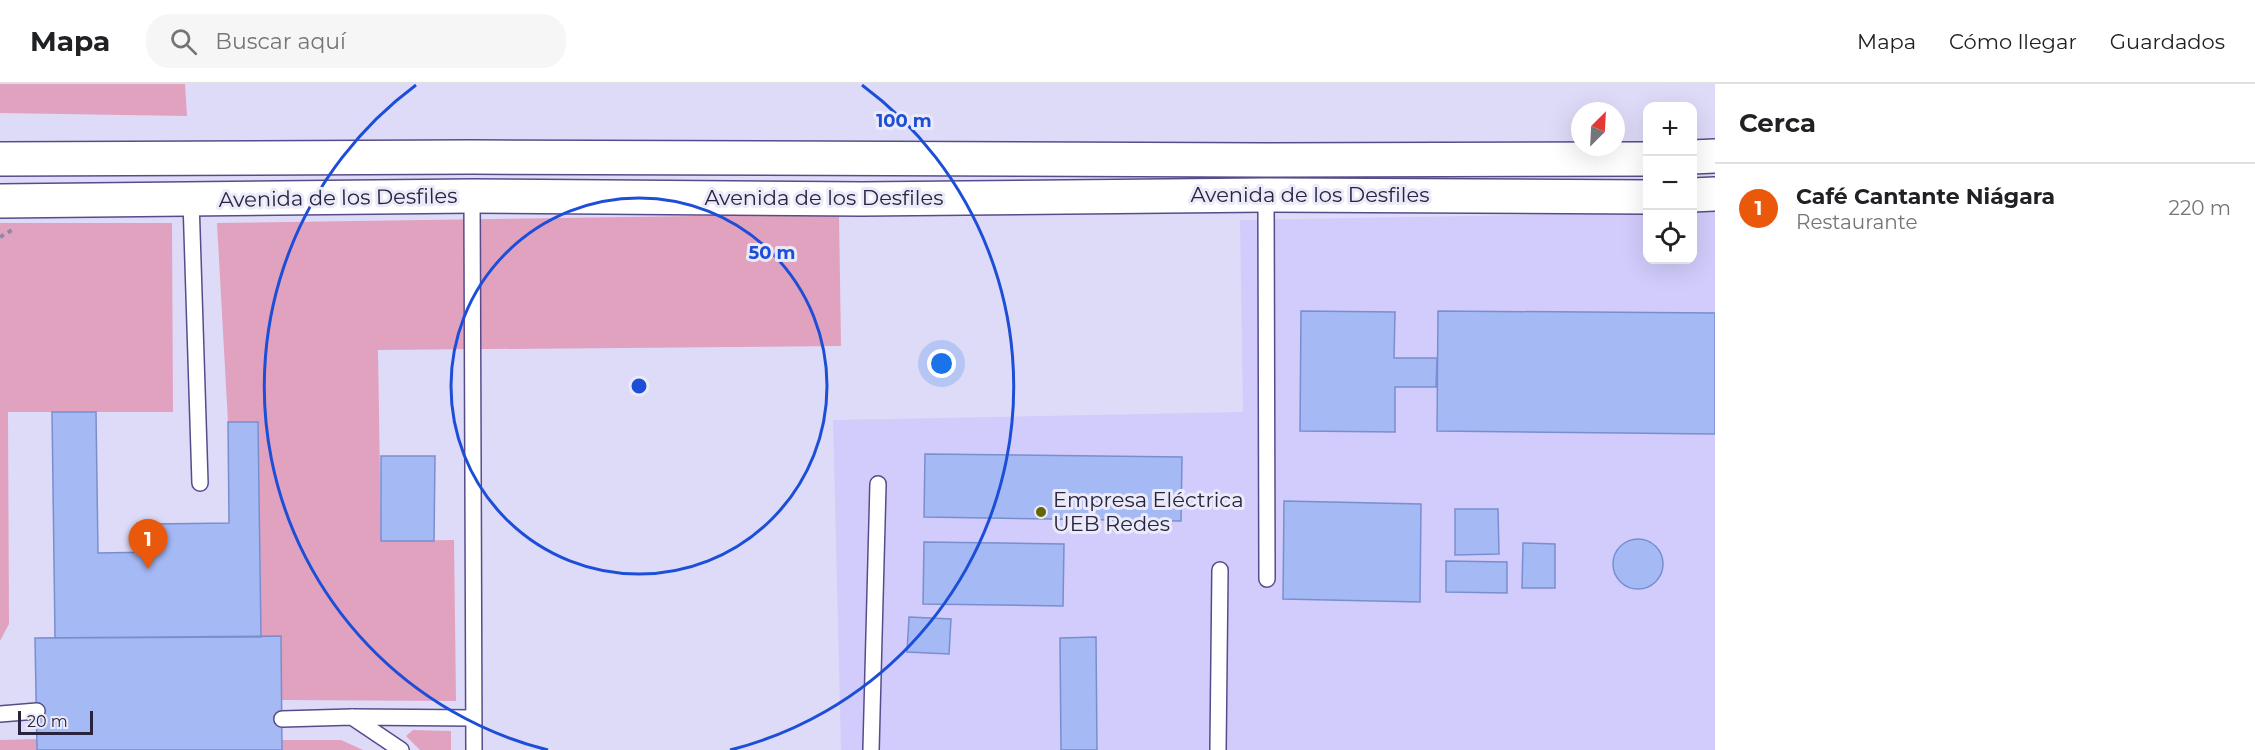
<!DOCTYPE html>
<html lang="es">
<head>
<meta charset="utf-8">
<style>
  :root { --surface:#fff; --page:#f6f6f6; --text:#202124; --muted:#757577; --line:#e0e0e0; --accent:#ea580c }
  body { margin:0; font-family:Montserrat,sans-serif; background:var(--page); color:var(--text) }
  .controls { position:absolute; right:18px; top:18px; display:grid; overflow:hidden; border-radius:12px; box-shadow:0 6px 24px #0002 }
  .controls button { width:54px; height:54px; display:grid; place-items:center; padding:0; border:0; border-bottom:2px solid var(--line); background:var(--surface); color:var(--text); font:30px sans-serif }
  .compass { position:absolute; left:1571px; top:18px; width:54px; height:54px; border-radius:50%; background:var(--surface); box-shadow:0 6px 24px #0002; rotate:24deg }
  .scale { position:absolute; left:18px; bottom:15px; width:75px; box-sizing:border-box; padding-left:6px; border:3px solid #28233f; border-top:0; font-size:16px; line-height:21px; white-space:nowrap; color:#28233f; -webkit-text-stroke:4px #ebeaf9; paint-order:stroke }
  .you { position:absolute; left:942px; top:280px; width:21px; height:21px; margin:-15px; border:4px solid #fff; border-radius:50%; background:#1a73e8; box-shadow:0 0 0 9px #1a73e833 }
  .badge { display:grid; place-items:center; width:39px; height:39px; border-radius:50%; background:var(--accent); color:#fff; font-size:20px; font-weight:700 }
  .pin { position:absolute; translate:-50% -50px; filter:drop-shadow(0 2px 3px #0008) }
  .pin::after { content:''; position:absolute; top:32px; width:21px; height:18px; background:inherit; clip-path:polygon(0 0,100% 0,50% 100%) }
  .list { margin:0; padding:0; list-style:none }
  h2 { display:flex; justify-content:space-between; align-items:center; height:78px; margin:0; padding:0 24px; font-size:26px }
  h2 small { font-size:20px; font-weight:400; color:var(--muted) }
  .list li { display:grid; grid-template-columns:39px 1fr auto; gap:18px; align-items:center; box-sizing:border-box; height:90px; padding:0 24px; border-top:2px solid var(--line) }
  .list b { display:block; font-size:22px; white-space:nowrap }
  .list p { margin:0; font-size:20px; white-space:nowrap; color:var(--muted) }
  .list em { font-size:20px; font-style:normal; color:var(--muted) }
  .icon { flex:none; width:33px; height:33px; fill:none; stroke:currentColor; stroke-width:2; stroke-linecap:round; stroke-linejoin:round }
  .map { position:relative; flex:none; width:1715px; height:666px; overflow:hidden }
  header { display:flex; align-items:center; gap:36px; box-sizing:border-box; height:84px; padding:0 30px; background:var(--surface); border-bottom:2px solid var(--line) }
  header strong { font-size:28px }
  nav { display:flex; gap:33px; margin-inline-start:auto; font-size:21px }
  .search { width:420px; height:54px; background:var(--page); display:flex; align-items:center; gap:15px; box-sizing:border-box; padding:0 21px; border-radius:24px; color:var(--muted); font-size:22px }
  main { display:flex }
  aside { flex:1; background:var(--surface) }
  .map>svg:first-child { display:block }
  .built { fill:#d1ccfb }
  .green { fill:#e0a2be }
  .building { fill:#a5b9f5; stroke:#7a8ecf; stroke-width:1.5 }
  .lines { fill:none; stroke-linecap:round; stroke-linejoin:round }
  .lane-casing { stroke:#574c8a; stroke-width:18 }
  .highway-casing { stroke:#574c8a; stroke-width:36 }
  .path { stroke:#8e8aa6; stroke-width:4; stroke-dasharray:4.5 4.5; stroke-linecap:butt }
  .lane { stroke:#fff; stroke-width:15 }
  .highway { stroke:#fff; stroke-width:33 }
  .ring { fill:none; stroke:#1d4ed8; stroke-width:3 }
  .poi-dot { fill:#656600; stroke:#ebeaf9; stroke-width:2 }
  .labels { text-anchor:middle; stroke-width:6; stroke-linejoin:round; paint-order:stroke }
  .street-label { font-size:21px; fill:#28233f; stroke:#ebeaf9 }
  .poi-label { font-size:21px; fill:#28233f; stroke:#ebeaf9; text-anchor:start }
  .centre { fill:#1d4ed8; stroke:#ebeaf9; stroke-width:3 }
  .ring-label { font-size:18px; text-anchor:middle; font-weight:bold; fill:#1d4ed8; stroke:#ebeaf9; stroke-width:6; stroke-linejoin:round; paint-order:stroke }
</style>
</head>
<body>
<header>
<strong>Mapa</strong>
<div class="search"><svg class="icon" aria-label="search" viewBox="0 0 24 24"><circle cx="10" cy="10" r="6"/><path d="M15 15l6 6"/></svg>Buscar aquí</div>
<nav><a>Mapa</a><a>Cómo llegar</a><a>Guardados</a></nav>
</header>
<main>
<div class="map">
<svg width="1715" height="666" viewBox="0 0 1715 666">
  <rect width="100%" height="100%" fill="#dedbf8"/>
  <!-- built -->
  <path class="built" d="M1715,128V666H841L833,336L1243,328L1240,136L1647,129L1648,176H1692L1693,129Z"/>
  <!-- green -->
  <path class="green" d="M0,0H185L187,32L0,29Z
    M839,130L841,262L378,266L381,457L454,456L456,617L282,616L281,553H261L258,338H228L217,139Z
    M0,139H172L173,328H8L9,540L0,557Z
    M413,646L451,647V666H420L406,652Z
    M37,655V666H0V656Z
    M282,656H341L363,666H282Z"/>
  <!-- building -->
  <path class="building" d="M1301,227L1395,228L1394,274H1437L1436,303H1395V348L1300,347Z
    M1438,227L1715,229V350L1437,347Z
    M52,328H96L98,469L154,468V440L229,439L228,338H258L261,553L55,554Z
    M925,370L1182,373L1181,437L924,433Z
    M381,372H435L434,457H381Z
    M1284,417L1421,420L1420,518L1283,515Z
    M1455,425H1498L1499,470L1455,471Z
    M1613 480a25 25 0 1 1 50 0a25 25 0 1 1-50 0Z
    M924,458L1064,460L1063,522L923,520Z
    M1523,459L1555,460V504H1522Z
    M1446,477L1507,478V509L1446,508Z
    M909,533L951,535L949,570L907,568Z
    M281,552L282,666H37L35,554Z
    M1096,553L1097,666H1061L1060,554Z"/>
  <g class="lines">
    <defs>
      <path id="lane" d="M1266,111L1267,495
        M472,112L474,666
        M191,116L200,399
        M0,630L37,627
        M352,633L401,666
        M282,635L352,633L474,634
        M871,666L878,400
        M1218,666L1220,486"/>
      <path id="highway" d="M1692,73L1715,72
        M0,75L472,73L1266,76L1648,75
        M1692,111L1715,110
        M0,117L472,112L862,115L1266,111L1648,113"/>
    </defs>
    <!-- lane casing -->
    <use href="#lane" class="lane-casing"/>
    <!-- highway casing -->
    <use href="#highway" class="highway-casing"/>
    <!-- path -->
    <path class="path" d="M0,153L12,146"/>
    <!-- lane -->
    <use href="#lane" class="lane"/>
    <!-- highway -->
    <use href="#highway" class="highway"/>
  </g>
  <!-- distance rings -->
  <g class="ring">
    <circle cx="639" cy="302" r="188"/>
    <path d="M548 666A375 375 0 0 1 416 1M862 1A375 375 0 0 1 730 666"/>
  </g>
  <!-- markers -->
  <circle class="poi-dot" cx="1041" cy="428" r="6"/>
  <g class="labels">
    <!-- street labels -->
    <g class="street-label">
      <text x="1310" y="118">Avenida de los Desfiles</text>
      <text transform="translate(338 114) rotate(-1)" y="7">Avenida de los Desfiles</text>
      <text x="824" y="121">Avenida de los Desfiles</text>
    </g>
    <!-- poi labels -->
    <g class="poi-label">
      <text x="1053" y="423">Empresa Eléctrica<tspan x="1053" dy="24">UEB Redes</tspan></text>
    </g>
  </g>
  <circle cx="639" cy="302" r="9" class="centre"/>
  <g class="ring-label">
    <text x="904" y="43">100 m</text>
    <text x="772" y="175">50 m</text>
  </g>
</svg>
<div class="controls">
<button>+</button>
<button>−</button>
<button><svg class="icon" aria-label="locate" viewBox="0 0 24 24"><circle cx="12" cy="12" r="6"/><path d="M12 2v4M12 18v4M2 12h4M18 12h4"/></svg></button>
</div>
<svg class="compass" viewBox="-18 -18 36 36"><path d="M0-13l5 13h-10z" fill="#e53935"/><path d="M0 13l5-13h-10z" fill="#757577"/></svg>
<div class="scale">20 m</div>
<div class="you"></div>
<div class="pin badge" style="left:148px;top:485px">1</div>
</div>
<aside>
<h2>Cerca<small></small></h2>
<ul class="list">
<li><span class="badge">1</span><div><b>Café Cantante Niágara</b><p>Restaurante</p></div><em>220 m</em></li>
</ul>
</aside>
</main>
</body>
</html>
